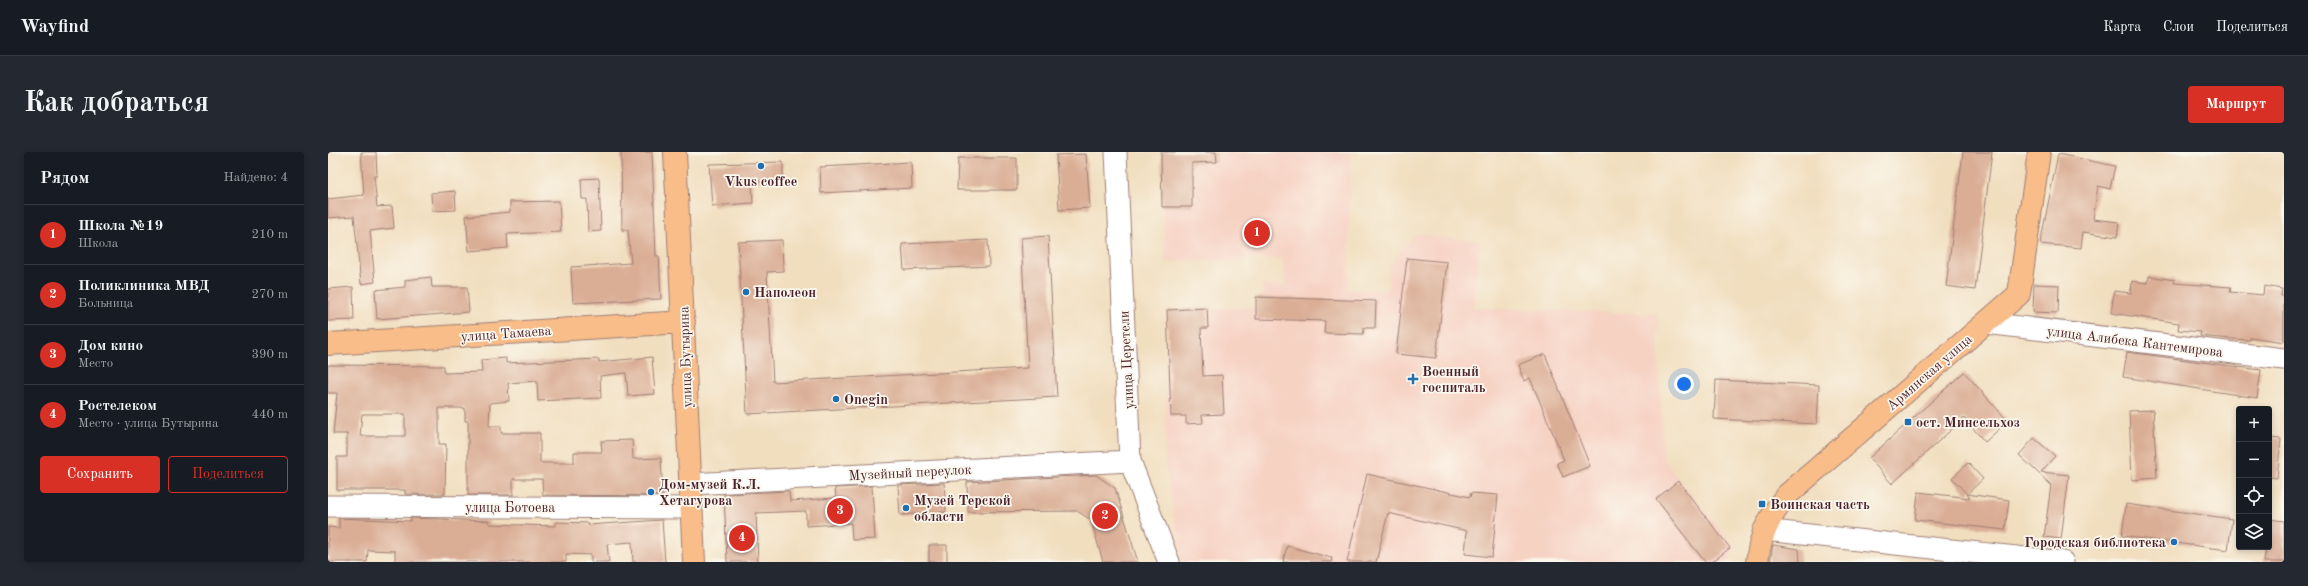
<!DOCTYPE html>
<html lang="ru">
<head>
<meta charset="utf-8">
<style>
  :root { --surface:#171b24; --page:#242831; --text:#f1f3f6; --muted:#9ea1a6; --line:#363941; --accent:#d93025 }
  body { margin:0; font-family:"Old Standard TT",serif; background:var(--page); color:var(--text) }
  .controls { position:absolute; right:12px; bottom:12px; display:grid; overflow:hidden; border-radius:4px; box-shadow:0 2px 6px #0003 }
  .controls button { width:36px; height:36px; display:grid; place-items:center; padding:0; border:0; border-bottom:1px solid var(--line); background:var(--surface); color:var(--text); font:20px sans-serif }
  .you { position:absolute; left:1356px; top:232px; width:14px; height:14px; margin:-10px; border:3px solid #fff; border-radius:50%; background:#1a73e8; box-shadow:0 0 0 6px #1a73e833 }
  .badge { display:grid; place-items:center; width:26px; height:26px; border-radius:50%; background:var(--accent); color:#fff; font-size:13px; font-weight:700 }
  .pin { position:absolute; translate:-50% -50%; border:2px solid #fff; box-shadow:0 1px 4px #0006 }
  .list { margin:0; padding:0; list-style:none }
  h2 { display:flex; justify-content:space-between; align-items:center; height:52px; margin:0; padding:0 16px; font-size:17px }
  h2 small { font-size:13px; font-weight:400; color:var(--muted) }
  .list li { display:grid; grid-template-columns:26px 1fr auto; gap:12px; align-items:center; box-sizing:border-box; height:60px; padding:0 16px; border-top:1px solid var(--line) }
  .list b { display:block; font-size:15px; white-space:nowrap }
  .list p { margin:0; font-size:13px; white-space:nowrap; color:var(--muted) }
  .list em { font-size:13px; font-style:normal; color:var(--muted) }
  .actions { display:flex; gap:8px; padding:12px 16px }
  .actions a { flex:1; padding:9px 0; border:1px solid var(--accent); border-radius:4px; text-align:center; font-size:14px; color:var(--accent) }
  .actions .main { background:var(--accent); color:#fff }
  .icon { flex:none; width:22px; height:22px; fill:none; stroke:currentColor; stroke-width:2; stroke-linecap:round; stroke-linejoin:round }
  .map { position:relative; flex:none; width:1956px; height:410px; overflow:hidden; border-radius:4px }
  header { display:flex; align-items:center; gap:24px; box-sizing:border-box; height:56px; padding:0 20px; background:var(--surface); border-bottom:1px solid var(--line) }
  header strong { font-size:19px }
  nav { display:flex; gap:22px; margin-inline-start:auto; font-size:14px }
  .intro { display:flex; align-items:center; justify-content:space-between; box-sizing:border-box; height:96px; padding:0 24px }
  h1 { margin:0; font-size:28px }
  .button { padding:10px 18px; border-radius:4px; background:var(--accent); color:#fff; font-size:14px; font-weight:700 }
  main { display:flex; gap:24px; padding:0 24px }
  aside { flex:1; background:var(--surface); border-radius:4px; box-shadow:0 2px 6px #0003 }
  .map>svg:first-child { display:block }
  .built { fill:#f6d2c3 }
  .building { fill:#daad95; fill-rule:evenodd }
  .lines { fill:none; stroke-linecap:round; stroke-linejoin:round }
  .minor-casing { stroke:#9e7e75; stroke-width:23 }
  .major-casing { stroke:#9e7e75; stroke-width:24 }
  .minor { stroke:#fff; stroke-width:21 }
  .major { stroke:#f8bd89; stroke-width:22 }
  .poi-dot { fill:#1f6fb2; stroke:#fbf7ec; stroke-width:1.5 }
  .labels { text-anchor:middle; stroke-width:3.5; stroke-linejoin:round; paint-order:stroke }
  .poi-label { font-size:14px; font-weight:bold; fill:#4a1f2b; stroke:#fbf7ec; text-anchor:start }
  .street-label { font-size:14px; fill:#4a1f2b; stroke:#fbf7ec }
</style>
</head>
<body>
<header>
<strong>Wayfind</strong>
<nav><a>Карта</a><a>Слои</a><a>Поделиться</a></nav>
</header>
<div class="intro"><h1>Как добраться</h1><a class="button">Маршрут</a></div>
<main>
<aside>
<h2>Рядом<small>Найдено: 4</small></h2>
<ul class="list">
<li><span class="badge">1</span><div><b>Школа №19</b><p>Школа</p></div><em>210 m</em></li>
<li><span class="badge">2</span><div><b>Поликлиника МВД</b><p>Больница</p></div><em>270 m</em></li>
<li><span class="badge">3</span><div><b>Дом кино</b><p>Место</p></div><em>390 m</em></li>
<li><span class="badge">4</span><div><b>Ростелеком</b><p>Место · улица Бутырина</p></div><em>440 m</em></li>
</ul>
<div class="actions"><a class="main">Сохранить</a><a>Поделиться</a></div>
</aside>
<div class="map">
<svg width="1956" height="410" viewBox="0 0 1956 410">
  <rect width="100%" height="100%" fill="#fbf7ec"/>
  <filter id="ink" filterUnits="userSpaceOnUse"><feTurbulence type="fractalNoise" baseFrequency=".025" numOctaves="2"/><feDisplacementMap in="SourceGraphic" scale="8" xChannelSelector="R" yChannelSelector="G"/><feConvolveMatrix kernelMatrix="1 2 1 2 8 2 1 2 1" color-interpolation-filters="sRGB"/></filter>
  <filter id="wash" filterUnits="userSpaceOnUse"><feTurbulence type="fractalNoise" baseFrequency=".012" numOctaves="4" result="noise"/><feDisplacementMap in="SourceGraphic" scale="16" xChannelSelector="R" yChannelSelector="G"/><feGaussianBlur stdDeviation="0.9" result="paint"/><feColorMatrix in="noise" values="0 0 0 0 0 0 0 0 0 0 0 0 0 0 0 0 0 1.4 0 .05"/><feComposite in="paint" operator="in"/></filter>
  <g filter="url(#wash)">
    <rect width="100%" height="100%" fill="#f1debf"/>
    <!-- built -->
    <path class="built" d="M865,0H1023L1020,137L1060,139L1061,114L1087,82L1152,89L1145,156L1329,162L1335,305L1346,322L1406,394L1400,410H854L837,311L839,159L935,155L934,133L958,134L955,106L838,110L834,55H864Z"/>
    <g id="blocks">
      <!-- building -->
      <path class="building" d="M33,0H48L49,24H46L49,55L64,54L66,76L42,79L47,130L33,132L26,64L0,66V47L36,43Z
        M293,0H324L328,104H331L333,147L245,151L243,115L303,111L300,78H294Z
        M833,0H888L889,10L864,11V55H834Z
        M1635,0H1664L1647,138L1618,134Z
        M758,2L762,56L731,58L728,3Z
        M1730,2L1787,14L1782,37L1770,34L1765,67L1791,70L1789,85L1755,80L1753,96L1712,92Z
        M630,6H689V38H629Z
        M455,10V29L424,30L425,51L384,54L381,12Z
        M583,10L584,36L493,41L492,15Z
        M271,26L273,79L260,80L259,47H254L253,27Z
        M127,39L128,58L104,59L103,41Z
        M231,49L233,80L179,82L180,96L141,99L138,64L182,60V50Z
        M720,84L729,245L419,262L410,90L454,88L455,119L439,120L445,230L700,216L693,86Z
        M660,88L661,114L576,118L574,92Z
        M1079,106L1119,110L1108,206L1068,202Z
        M1821,124L1847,128L1846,131L1903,135L1902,140L1935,143L1936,134L1954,137L1953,144H1956V190L1922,185V188L1903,187L1872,184L1873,180L1850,178L1851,171L1783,161L1786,139L1803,141L1804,129L1820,131Z
        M103,125L104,135H139L141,160L49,167L47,138L77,135V128Z
        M1706,132L1731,133L1730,161L1705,160Z
        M25,135L26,168L0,169V137Z
        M928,145L1048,149L1047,176H1036L1035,182L996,181L997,169L928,167Z
        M879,156L880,176H873L875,224L894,223L896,262L874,263L875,271L858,272V264H843L839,158Z
        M1799,200L1933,218L1929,246L1795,225Z
        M1217,202L1262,314L1235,325L1229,311L1236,308L1202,226L1196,229L1190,213Z
        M324,205L327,242L300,244L298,221L272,224L273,246L210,249L209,229L180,231L181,249L162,251L161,274H173V281H212V311H246V300H274L273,289L304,288L305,307L333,306L335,344L215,343L214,327H185V343H140V269H137V256H111V292H118L117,342H77V338H9V305H19V282H5L9,241H0V213L116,214V221L154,220L153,208L178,206V211L271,207V210ZM34,262H77V284H32Z
        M1636,220L1680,269L1657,290L1636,266L1564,332L1541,306Z
        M1388,228L1491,233L1489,272L1386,267Z
        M1825,258L1829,326L1804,328L1801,259Z
        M1706,286L1727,304L1713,320L1741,323L1733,387L1716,385L1723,333L1691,303Z
        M1941,286L1953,287L1949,326L1941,325Z
        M1640,311L1655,327L1639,342L1624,326Z
        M1039,322L1142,345L1143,341L1170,343L1164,405L1137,402L1139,379L1060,361L1048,410H1019Z
        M768,323L787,336L810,410H775L763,368L749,359L640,360L639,330Z
        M1350,329L1402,396L1384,410H1377L1328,347Z
        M616,331L618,360L572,363L570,333Z
        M544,334L547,387L524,388L523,371L478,374V359L428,361L430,410H399L396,342L461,339L462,349L508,346L507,336Z
        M1590,340L1642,346L1639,342L1681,348L1677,378L1587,368Z
        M1798,352L1904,367L1900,398L1794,384Z
        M11,366L83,369V366L111,367L161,369V372L228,374V370L260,371V373L334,368L337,410H305L304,390L279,392L281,410H263V403L238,402V410H67V399L40,398L39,410H0V375L11,376Z
        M1941,367L1956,369V410H1936L1938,395H1941Z
        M601,393H619V410H601Z
        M1445,393L1471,397L1472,410H1442Z
        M959,394L1004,406L1003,410H955Z"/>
    </g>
  </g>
  <g filter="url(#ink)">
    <use href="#blocks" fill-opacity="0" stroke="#9e7e75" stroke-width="1"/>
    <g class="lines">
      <defs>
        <path id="minor" d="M788,0L802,309L841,410
          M1658,171L1956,207
          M362,332L802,309
          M0,354L363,356
          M1436,378L1735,410"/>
        <path id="major" d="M347,0L366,410
          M0,192L356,170
          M1429,410C1432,383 1442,363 1460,342L1691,142L1711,0"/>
      </defs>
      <!-- minor casing -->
      <use href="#minor" class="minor-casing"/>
      <!-- major casing -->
      <use href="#major" class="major-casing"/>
      <!-- minor -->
      <use href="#minor" class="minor"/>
      <!-- major -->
      <use href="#major" class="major"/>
    </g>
  </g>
  <!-- markers -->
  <g class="poi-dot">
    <circle cx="433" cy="14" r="4"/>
    <circle cx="418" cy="140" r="4"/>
    <path d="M1083 221h4v4h4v4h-4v4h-4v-4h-4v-4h4z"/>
    <circle cx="508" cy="247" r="4"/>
    <rect x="1576" y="266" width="8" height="8" rx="2"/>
    <circle cx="323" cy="340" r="4"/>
    <rect x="1430" y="348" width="8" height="8" rx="2"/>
    <circle cx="578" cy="356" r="4"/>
    <circle cx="1846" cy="390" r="4"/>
  </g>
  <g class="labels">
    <!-- poi labels -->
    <g class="poi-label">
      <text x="433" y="34" text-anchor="middle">Vkus coffee</text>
      <text x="426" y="145">Наполеон</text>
      <text x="1094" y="224">Военный<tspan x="1094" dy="16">госпиталь</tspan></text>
      <text x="516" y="252">Onegin</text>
      <text x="1588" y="275">ост. Минсельхоз</text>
      <text x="331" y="337">Дом-музей К.Л.<tspan x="331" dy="16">Хетагурова</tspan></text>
      <text x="586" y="353">Музей Терской<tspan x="586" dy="16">области</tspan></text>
      <text x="1442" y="357">Воинская часть</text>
      <text x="1838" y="395" text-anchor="end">Городская библиотека</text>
    </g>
    <!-- street labels -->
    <g class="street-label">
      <text transform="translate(178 181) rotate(-4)" y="5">улица Тамаева</text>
      <text transform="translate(1807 189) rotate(7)" y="5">улица Алибека Кантемирова</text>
      <text transform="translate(357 205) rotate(-92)" y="5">улица Бутырина</text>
      <text transform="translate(798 208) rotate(-93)" y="5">улица Церетели</text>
      <text transform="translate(1601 220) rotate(-41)" y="5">Армянская улица</text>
      <text transform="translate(582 320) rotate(-3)" y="5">Музейный переулок</text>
      <text x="182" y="360">улица Ботоева</text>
    </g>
  </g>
</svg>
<div class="controls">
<button>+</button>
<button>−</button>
<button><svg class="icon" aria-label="locate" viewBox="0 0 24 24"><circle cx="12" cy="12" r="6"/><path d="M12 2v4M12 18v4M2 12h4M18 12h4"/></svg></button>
<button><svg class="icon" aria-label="layers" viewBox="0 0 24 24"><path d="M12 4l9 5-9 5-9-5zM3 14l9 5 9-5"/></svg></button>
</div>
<div class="you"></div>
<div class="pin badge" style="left:929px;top:81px">1</div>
<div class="pin badge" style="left:777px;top:364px">2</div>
<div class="pin badge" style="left:512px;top:359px">3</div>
<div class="pin badge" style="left:414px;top:386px">4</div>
</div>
</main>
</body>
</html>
